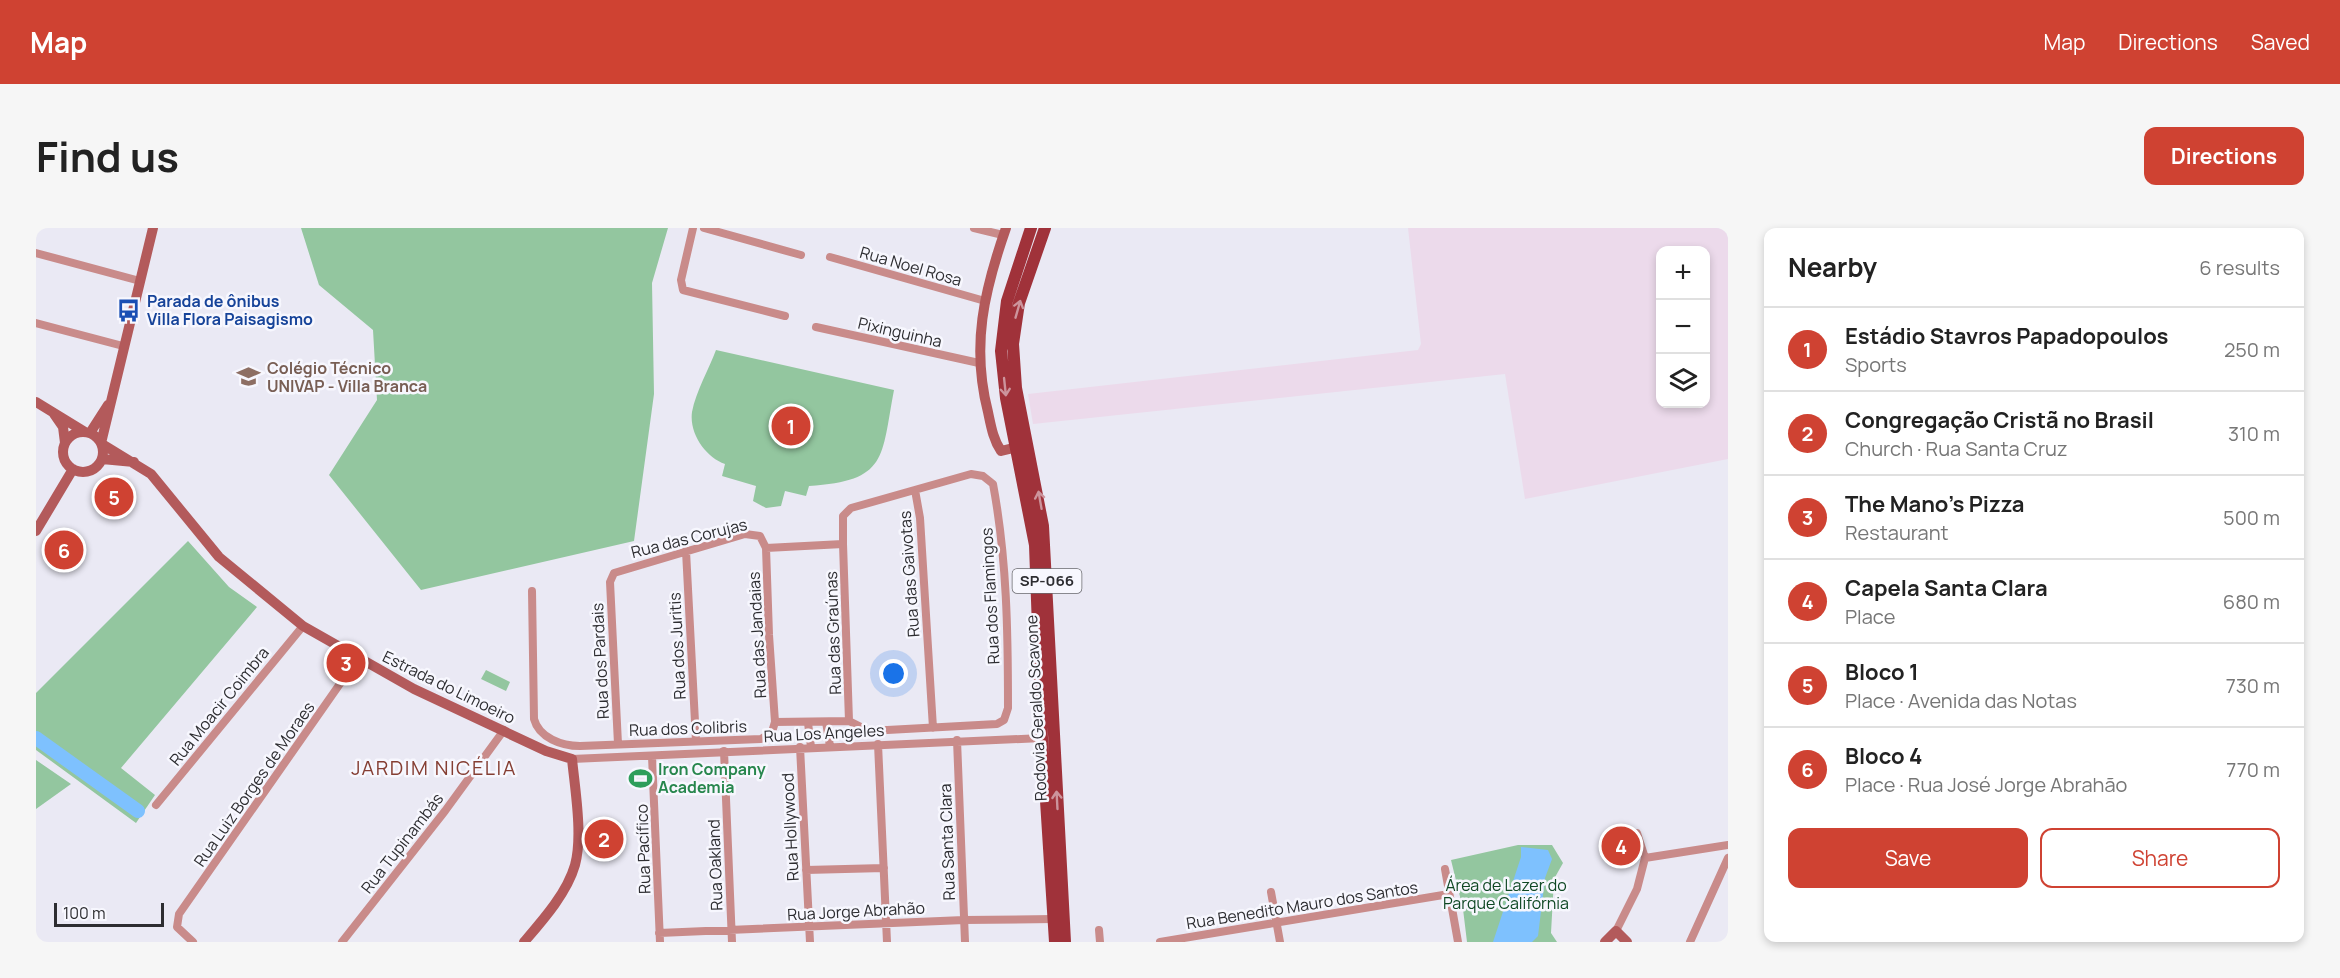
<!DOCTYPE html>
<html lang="en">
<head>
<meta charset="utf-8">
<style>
  :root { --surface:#fff; --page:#f6f6f6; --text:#222; --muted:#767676; --line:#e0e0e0; --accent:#cf4232 }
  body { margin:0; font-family:Manrope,sans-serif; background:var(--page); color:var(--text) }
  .controls { position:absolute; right:18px; top:18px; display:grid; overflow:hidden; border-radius:12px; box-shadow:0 3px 9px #0003 }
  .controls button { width:54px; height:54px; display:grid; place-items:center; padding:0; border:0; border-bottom:2px solid var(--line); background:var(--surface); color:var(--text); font:30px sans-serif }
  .scale { position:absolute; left:18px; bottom:15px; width:110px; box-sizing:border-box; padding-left:6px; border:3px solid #2d2d31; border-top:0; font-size:16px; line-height:21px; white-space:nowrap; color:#2d2d31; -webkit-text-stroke:4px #f7f7fe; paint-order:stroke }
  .you { position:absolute; left:858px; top:446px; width:21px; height:21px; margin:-15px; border:4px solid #fff; border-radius:50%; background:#1a73e8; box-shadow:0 0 0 9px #1a73e833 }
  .badge { display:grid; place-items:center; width:39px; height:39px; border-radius:50%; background:var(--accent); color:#fff; font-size:20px; font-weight:700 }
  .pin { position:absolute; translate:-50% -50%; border:3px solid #fff; box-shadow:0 2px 6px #0006 }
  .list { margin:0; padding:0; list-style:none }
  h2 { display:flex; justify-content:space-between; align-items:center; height:78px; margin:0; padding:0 24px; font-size:26px }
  h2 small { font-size:20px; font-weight:400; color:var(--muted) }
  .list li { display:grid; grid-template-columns:39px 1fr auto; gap:18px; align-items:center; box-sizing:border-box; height:84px; padding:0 24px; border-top:2px solid var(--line) }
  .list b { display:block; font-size:22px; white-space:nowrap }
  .list p { margin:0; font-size:20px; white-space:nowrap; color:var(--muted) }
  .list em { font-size:20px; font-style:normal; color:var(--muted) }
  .actions { display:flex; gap:12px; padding:18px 24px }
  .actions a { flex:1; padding:14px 0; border:2px solid var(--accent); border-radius:12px; text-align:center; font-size:21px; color:var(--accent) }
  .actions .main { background:var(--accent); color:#fff }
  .icon { flex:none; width:33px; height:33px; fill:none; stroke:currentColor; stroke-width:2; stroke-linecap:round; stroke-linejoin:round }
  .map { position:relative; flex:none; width:1692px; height:714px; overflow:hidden; border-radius:12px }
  header { display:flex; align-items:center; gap:36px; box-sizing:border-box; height:84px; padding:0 30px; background:var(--accent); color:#fff }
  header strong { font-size:28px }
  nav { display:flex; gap:33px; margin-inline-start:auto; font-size:21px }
  .intro { display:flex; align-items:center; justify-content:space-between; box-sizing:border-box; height:144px; padding:0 36px }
  h1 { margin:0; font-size:42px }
  .button { padding:15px 27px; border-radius:12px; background:var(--accent); color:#fff; font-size:21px; font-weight:700 }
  main { display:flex; gap:36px; padding:0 36px }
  aside { flex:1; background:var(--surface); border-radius:12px; box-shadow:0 3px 9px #0003 }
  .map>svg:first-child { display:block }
  .industrial { fill:#ecdaeb; fill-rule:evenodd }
  .green { fill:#93c69f }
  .water { fill:#7ec1fe }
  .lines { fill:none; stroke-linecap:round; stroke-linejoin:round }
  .river { stroke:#7ec1fe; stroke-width:14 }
  .street { stroke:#c98b8a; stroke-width:8 }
  .secondary { stroke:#b35a5b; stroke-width:10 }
  .primary { stroke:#a0323a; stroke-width:12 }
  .oneway { stroke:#cc949c }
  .labels { text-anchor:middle; stroke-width:5; stroke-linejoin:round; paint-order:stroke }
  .shield { fill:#f7f7fe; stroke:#6a6a6e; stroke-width:1.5 }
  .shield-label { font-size:15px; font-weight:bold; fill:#2d2d31 }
  .street-label { font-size:16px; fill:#2d2d31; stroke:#f7f7fe }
  .transit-label { font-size:16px; font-weight:bold; fill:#164399; stroke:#f7f7fe; text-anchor:start }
  .education-label { font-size:16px; font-weight:bold; fill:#785e54; stroke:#f7f7fe; text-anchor:start }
  .leisure-label { font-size:16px; font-weight:bold; fill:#27864d; stroke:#f7f7fe; text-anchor:start }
  .park-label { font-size:16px; fill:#0f4824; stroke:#f7f7fe }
  .quarter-label { font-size:20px; letter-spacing:1.5px; fill:#853e33; stroke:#f7f7fe }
</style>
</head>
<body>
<header>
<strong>Map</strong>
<nav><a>Map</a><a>Directions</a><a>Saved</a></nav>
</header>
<div class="intro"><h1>Find us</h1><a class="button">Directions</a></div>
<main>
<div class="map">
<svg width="1692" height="714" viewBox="0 0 1692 714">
  <rect width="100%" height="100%" fill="#eae9f4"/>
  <!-- industrial -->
  <path class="industrial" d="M1372,0H1692V231L1489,271L1469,146L997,196L992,166L1382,122L1385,116ZM1624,22H1670V176H1624Z"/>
  <!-- green -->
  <path class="green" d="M265,0H632L616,55L618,166L598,313L385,362L293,247L341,172L337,102L283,57Z
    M680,122L858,162C845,230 852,253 773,258L770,268L749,263L745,278L730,280L717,273L720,258L686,248L689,236C670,229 653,206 656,184C660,163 673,141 680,122Z
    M152,313L193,359L221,379L85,540L119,567L100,595L0,522V465Z
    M450,442L474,454L470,463L445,451Z
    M0,532L35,556L0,581Z
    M1482,617H1516L1527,635L1518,651L1515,705L1521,714H1431L1427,681L1415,632Z"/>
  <!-- water -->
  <path class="water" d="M1485,619L1512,622L1516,631L1509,650L1502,708L1496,714H1457L1485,629Z"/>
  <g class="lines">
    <!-- river -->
    <path class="river" d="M0,510L102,583"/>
    <!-- street -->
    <path class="street" d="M657,0L645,52L647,62L749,88
      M668,0L765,27
      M938,0L967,7
      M0,25L104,53
      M794,29L949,73
      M0,95L87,118
      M780,99L943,135
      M879,262L884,290L897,500
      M807,316L813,493
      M730,320L733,407L739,494
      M650,323L660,513
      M496,363L498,491C503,510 526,518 544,518L725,511L736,504L739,494L813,493L833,503L961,496L968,492L972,480C972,405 971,331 957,256L947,248L935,246L815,280L807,288V316L730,320L724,308L709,306L578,345L574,354L582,516
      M790,494L794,518
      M772,495L775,519
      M921,512L929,714
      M842,516L851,714
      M764,519L774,714
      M688,523L696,714
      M616,528L624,714
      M536,531L1006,510
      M120,577L267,398
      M1609,630L1692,617
      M1409,641L1422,714
      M770,642L848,640
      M1235,664L1244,714
      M1063,702L1064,714
      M1580,703L1601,661L1609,630L1601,605
      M623,705L928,692L1018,691
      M157,714L141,699L143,686L322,430
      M306,714L409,583L468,502
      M1124,714L1413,666
      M1654,714L1692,630"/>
    <!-- secondary -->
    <path class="secondary" d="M970,0C948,63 935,118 952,184C955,198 957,211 965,223L981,219
      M0,174L49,204
      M18,186L27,199L29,215
      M27 224a20 20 0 1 1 40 0a20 20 0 1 1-40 0Z
      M54,205L72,177
      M65,215L117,0
      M66,216L115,246L183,329L267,398L378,461L510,523L536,531C539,561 547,608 539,637C531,665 507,692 488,714
      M66,231L98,234
      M0,303L37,241
      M1569,714L1580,703L1591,714"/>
    <!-- primary -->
    <path class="primary" d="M995,0L971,73L965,123L970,170L999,317L1006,510L1019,714
      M1009,0L983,75L977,116L980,160L1007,298L1029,714"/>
  </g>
  <!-- one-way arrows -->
  <defs><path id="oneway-shaft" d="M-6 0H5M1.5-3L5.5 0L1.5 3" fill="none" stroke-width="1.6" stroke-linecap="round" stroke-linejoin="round" transform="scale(1.5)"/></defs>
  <g class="oneway">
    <use href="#oneway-shaft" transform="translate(982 81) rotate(-74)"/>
    <use href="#oneway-shaft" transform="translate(969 159) rotate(84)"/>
    <use href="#oneway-shaft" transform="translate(1004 272) rotate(-100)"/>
    <use href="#oneway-shaft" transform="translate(1021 572) rotate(-93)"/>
  </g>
  <!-- icons -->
  <defs>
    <symbol id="bus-bare" viewBox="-9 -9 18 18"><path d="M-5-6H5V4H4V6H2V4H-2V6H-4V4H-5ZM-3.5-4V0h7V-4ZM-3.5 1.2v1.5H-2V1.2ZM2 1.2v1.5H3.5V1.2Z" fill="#1a4fb4" stroke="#f7f7fe" stroke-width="2.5" paint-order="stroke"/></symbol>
    <symbol id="university-bare" viewBox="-9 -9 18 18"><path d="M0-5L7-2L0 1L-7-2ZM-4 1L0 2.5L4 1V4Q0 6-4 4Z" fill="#8d6e63" stroke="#f7f7fe" stroke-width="2.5" paint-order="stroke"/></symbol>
    <symbol id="stadium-bare" viewBox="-9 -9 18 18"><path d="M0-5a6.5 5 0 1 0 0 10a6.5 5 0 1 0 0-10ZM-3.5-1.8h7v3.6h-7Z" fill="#2e9e5b" stroke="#f7f7fe" stroke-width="2.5" paint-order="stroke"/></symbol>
  </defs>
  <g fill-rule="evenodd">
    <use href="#bus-bare" x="76" y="66" width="33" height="33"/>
    <use href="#university-bare" x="196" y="132" width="33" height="33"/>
    <use href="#stadium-bare" x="588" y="534" width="33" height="33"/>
  </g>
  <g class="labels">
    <!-- shield labels -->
    <rect class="shield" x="976.5" y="341" width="69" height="24" rx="4.5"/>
    <g class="shield-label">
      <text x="1011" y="358">SP-066</text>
    </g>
    <!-- street labels -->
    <g class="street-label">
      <text transform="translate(875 38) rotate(16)" y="6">Rua Noel Rosa</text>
      <text transform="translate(864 104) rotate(13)" y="6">Pixinguinha</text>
      <text transform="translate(653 310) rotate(-14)" y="6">Rua das Corujas</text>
      <text transform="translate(873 346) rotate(-94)" y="6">Rua das Gaivotas</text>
      <text transform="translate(954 368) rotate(-93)" y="6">Rua dos Flamingos</text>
      <text transform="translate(797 405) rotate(-92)" y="6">Rua das Graúnas</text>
      <text transform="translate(721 407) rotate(-93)" y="6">Rua das Jandaias</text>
      <text transform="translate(641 418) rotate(-93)" y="6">Rua dos Juritis</text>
      <text transform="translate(564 433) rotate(-93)" y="6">Rua dos Pardais</text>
      <text transform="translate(413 459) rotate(26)" y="6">Estrada do Limoeiro</text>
      <text transform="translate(183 478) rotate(-51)" y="6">Rua Moacir Coimbra</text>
      <text transform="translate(1000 480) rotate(-93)" y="6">Rodovia Geraldo Scavone</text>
      <text transform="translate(652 500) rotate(-2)" y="6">Rua dos Colibris</text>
      <text transform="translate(788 505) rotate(-3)" y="6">Rua Los Angeles</text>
      <text transform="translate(218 556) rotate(-55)" y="6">Rua Luiz Borges de Moraes</text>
      <text transform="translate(754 599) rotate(-93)" y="6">Rua Hollywood</text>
      <text transform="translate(911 614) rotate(-92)" y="6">Rua Santa Clara</text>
      <text transform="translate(366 615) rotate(-52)" y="6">Rua Tupinambás</text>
      <text transform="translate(607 621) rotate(-92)" y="6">Rua Pacífico</text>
      <text transform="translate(679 637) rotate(-92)" y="6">Rua Oakland</text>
      <text transform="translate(1266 677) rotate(-9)" y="6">Rua Benedito Mauro dos Santos</text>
      <text transform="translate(820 683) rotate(-3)" y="6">Rua Jorge Abrahão</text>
    </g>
    <!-- transit labels -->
    <g class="transit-label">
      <text x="111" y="79">Parada de ônibus<tspan x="111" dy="18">Villa Flora Paisagismo</tspan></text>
    </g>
    <!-- education labels -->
    <g class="education-label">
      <text x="231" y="146">Colégio Técnico<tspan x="231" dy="18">UNIVAP - Villa Branca</tspan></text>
    </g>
    <!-- leisure labels -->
    <g class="leisure-label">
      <text x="622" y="547">Iron Company<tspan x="622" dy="18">Academia</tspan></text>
    </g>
    <!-- park labels -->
    <g class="park-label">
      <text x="1470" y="663">Área de Lazer do<tspan x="1470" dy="18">Parque Califórnia</tspan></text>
    </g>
    <!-- quarter labels -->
    <g class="quarter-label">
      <text x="398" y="547">JARDIM NICÉLIA</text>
    </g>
  </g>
</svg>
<div class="controls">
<button>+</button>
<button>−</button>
<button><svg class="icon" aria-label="layers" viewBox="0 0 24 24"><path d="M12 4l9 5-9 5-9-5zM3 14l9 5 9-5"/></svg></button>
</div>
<div class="scale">100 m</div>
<div class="you"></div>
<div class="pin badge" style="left:755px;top:198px">1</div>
<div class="pin badge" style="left:568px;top:611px">2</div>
<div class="pin badge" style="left:310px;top:435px">3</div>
<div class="pin badge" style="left:1585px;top:618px">4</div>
<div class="pin badge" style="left:78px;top:269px">5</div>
<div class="pin badge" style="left:28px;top:322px">6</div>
</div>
<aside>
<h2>Nearby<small>6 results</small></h2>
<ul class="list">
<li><span class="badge">1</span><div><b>Estádio Stavros Papadopoulos</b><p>Sports</p></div><em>250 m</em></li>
<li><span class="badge">2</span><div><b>Congregação Cristã no Brasil</b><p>Church · Rua Santa Cruz</p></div><em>310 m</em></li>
<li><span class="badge">3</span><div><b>The Mano's Pizza</b><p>Restaurant</p></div><em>500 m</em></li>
<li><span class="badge">4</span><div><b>Capela Santa Clara</b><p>Place</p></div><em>680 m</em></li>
<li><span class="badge">5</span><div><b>Bloco 1</b><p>Place · Avenida das Notas</p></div><em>730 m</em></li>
<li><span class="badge">6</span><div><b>Bloco 4</b><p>Place · Rua José Jorge Abrahão</p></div><em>770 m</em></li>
</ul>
<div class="actions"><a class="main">Save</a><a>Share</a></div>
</aside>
</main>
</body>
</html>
